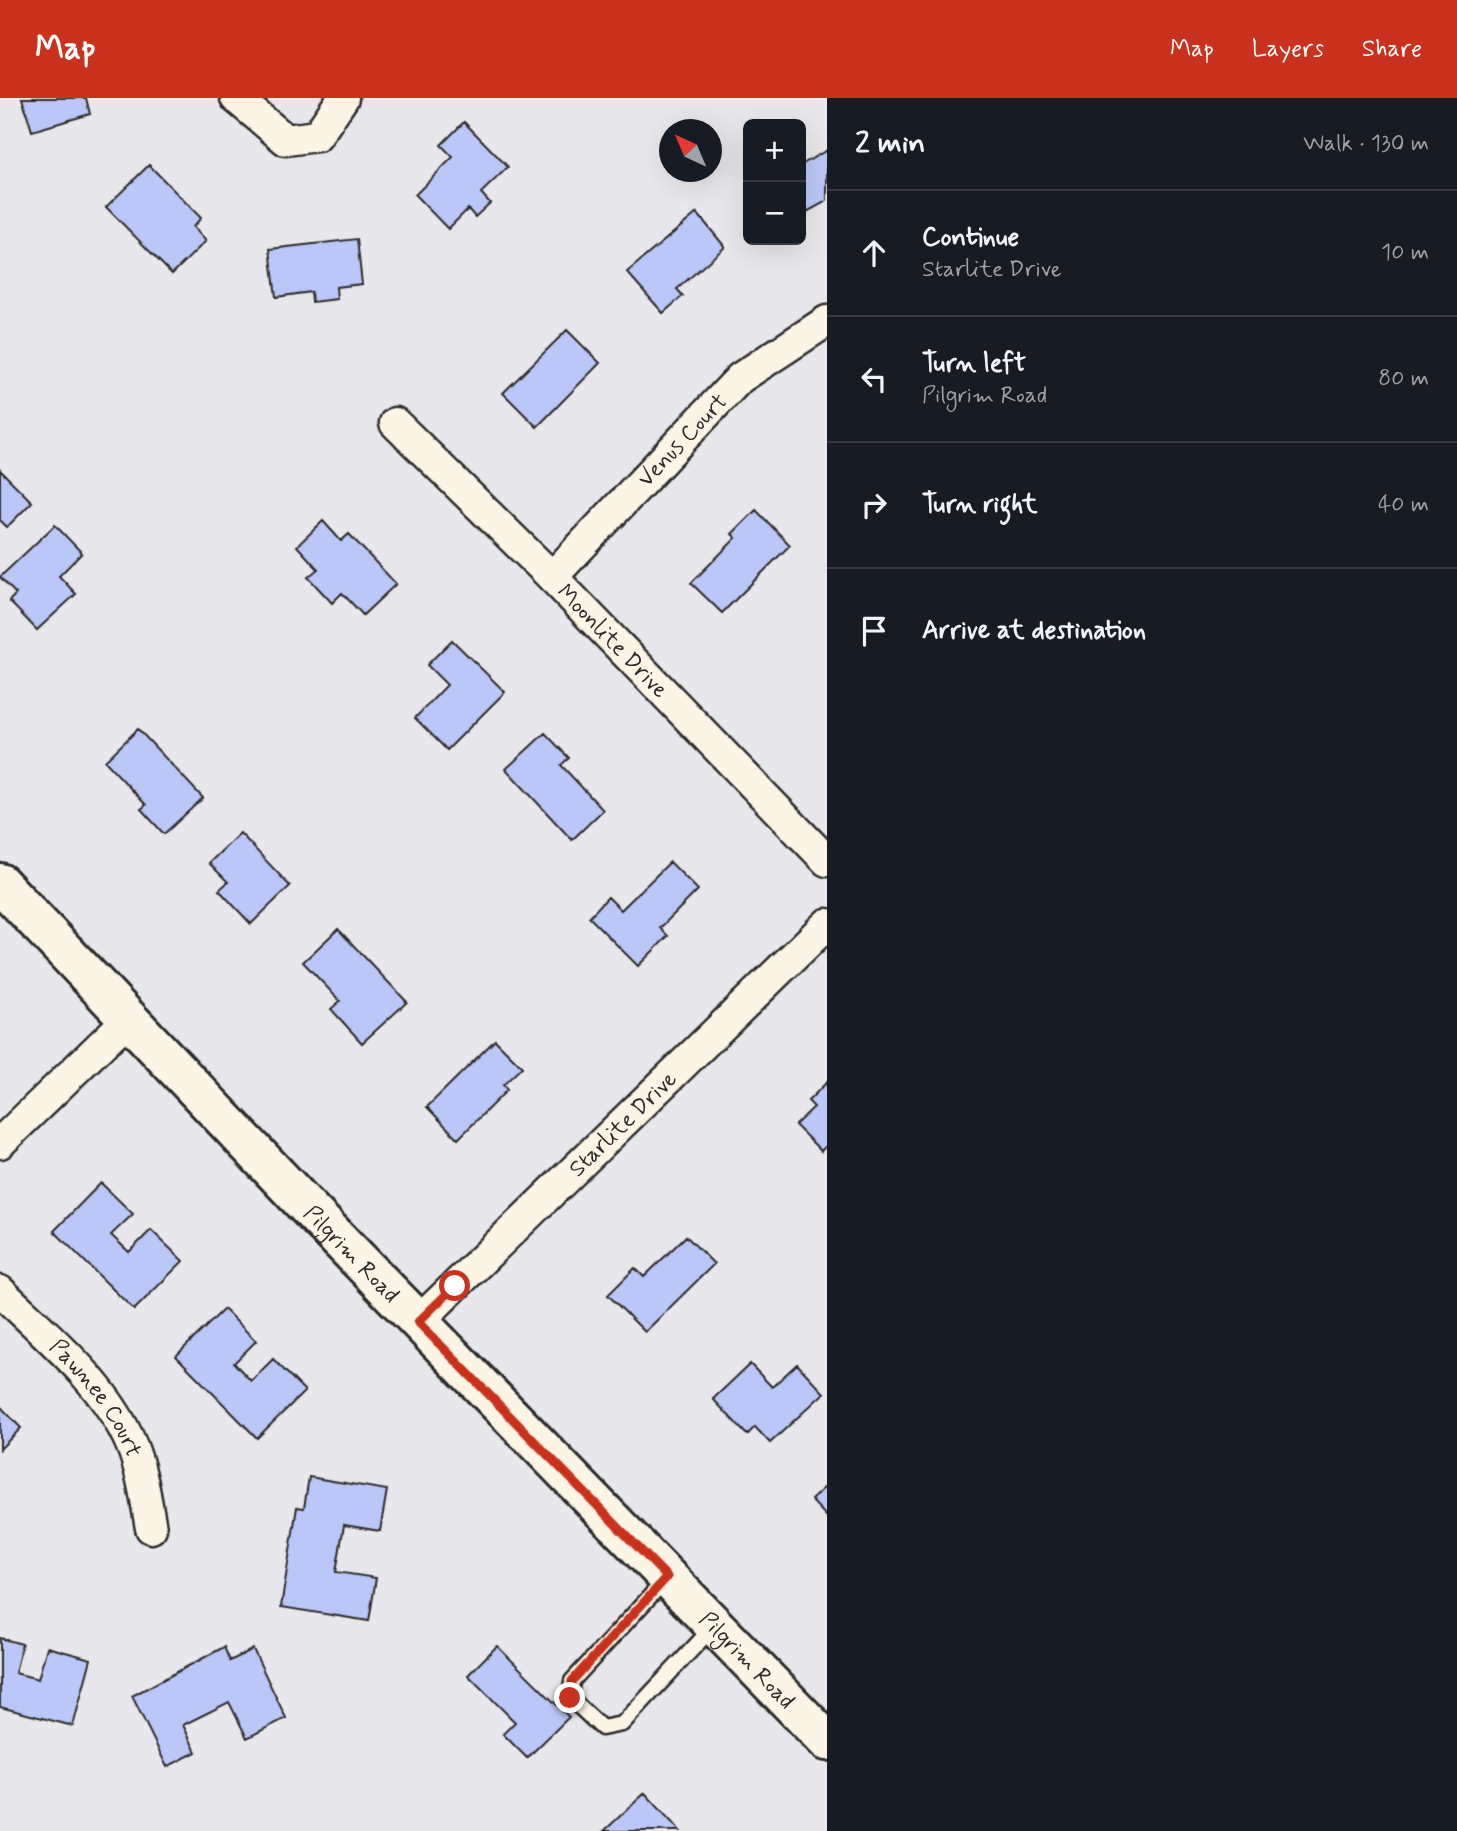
<!DOCTYPE html>
<html lang="en">
<head>
<meta charset="utf-8">
<style>
  :root { --surface:#171b24; --page:#242831; --text:#f1f3f6; --muted:#9ea1a6; --line:#363941; --accent:#c8321e }
  body { margin:0; font-family:Mynerve,sans-serif; background:var(--page); color:var(--text) }
  .controls { position:absolute; right:21px; top:21px; display:grid; overflow:hidden; border-radius:10px; box-shadow:0 7px 28px #0002 }
  .controls button { width:63px; height:63px; display:grid; place-items:center; padding:0; border:0; border-bottom:2px solid var(--line); background:var(--surface); color:var(--text); font:35px sans-serif }
  .compass { position:absolute; left:659px; top:21px; width:63px; height:63px; border-radius:50%; background:var(--surface); box-shadow:0 7px 28px #0002; rotate:316deg }
  .stop { position:absolute; width:21px; height:21px; margin:-16px; border:5px solid #c8321e; border-radius:50%; background:#fff }
  .stop.end { background:#c8321e; border-color:#fff; box-shadow:0 2px 7px #0008 }
  .list { margin:0; padding:0; list-style:none }
  h2 { display:flex; justify-content:space-between; align-items:center; height:91px; margin:0; padding:0 28px; font-size:30px }
  h2 small { font-size:23px; font-weight:400; color:var(--muted) }
  .list li { display:grid; grid-template-columns:46px 1fr auto; gap:21px; align-items:center; box-sizing:border-box; height:126px; padding:0 28px; border-top:2px solid var(--line) }
  .list b { display:block; font-size:26px; white-space:nowrap }
  .list p { margin:0; font-size:23px; white-space:nowrap; color:var(--muted) }
  .list em { font-size:23px; font-style:normal; color:var(--muted) }
  .icon { flex:none; width:38px; height:38px; fill:none; stroke:currentColor; stroke-width:2; stroke-linecap:round; stroke-linejoin:round }
  .map { position:relative; flex:none; width:827px; height:1733px; overflow:hidden }
  header { display:flex; align-items:center; gap:42px; box-sizing:border-box; height:98px; padding:0 35px; background:var(--accent); color:#fff }
  header strong { font-size:33px }
  nav { display:flex; gap:38px; margin-inline-start:auto; font-size:24px }
  main { display:flex }
  aside { flex:1; background:var(--surface) }
  .map>svg:first-child { display:block }
  .building { fill:#bbc7f8; stroke:#2b2b2b; stroke-width:2 }
  .lines { fill:none; stroke-linecap:round; stroke-linejoin:round }
  .lane-casing { stroke:#2b2b2b; stroke-width:19 }
  .street-casing { stroke:#2b2b2b; stroke-width:35 }
  .secondary-casing { stroke:#2b2b2b; stroke-width:44 }
  .lane { stroke:#fcf5e5; stroke-width:14 }
  .street { stroke:#fcf5e5; stroke-width:30 }
  .secondary { stroke:#fcf5e5; stroke-width:38 }
  .route { stroke:#c8321e; stroke-width:9 }
  .labels { text-anchor:middle; stroke-width:6; stroke-linejoin:round; paint-order:stroke }
  .street-label { font-size:23px; fill:#2b2b2b; stroke:#fcf5e5 }
</style>
</head>
<body>
<header>
<strong>Map</strong>
<nav><a>Map</a><a>Layers</a><a>Share</a></nav>
</header>
<main>
<div class="map">
<svg width="827" height="1733" viewBox="0 0 827 1733">
  <rect width="100%" height="100%" fill="#e8e7eb"/>
  <filter id="ink" filterUnits="userSpaceOnUse"><feTurbulence type="fractalNoise" baseFrequency=".0143" numOctaves="2"/><feDisplacementMap in="SourceGraphic" scale="14" xChannelSelector="R" yChannelSelector="G"/><feConvolveMatrix kernelMatrix="1 2 1 2 8 2 1 2 1" color-interpolation-filters="sRGB"/></filter>
  <g filter="url(#ink)">
    <!-- building -->
    <path class="building" d="M22,0H86L90,16L32,33Z
      M464,24L508,69L481,95L490,105L475,119L468,111L448,131L415,97L453,59L441,47Z
      M827,52V103L801,117V67Z
      M149,67L201,120L193,129L206,143L172,176L106,109Z
      M697,115L725,149L677,191L683,198L663,215L627,174Z
      M357,141L362,186L336,189L337,201L312,204L311,194L276,199L270,151Z
      M567,232L600,265L537,329L503,295Z
      M0,372L32,404L7,429L0,422Z
      M756,412L790,447L722,515L691,485L736,440L732,436Z
      M323,423L341,443L349,436L396,486L363,517L342,495L332,505L308,479L318,471L297,448Z
      M55,427L82,455L59,478L76,496L37,532L9,503L16,496L0,479Z
      M452,542L505,594L447,652L415,620L447,587L427,567Z
      M138,631L203,700L164,736L141,711L146,707L105,663Z
      M545,635L569,660L561,667L603,712L572,742L506,671Z
      M240,735L290,788L251,826L219,792L228,784L209,765Z
      M670,764L698,792L660,830L668,838L638,868L589,819L608,799L621,812Z
      M338,831L407,904L362,945L331,911L340,903L303,864Z
      M495,942L522,969L503,987L507,992L458,1041L427,1009Z
      M827,984V1047L821,1053L795,1027L814,1009L808,1003Z
      M101,1085L133,1116L111,1137L129,1154L151,1132L183,1163L134,1212L54,1133Z
      M686,1138L714,1166L645,1234L608,1197L635,1170L644,1179Z
      M224,1211L256,1243L234,1265L251,1283L273,1261L305,1293L257,1340L176,1258Z
      M750,1266L772,1289L797,1266L824,1295L770,1345L755,1329L747,1337L713,1301Z
      M0,1308L21,1330L0,1351Z
      M309,1379L387,1392L380,1433L344,1427L336,1474L376,1480L369,1523L281,1509L297,1409L304,1410Z
      M827,1387V1419L811,1402Z
      M0,1540L22,1546L15,1575L38,1581L47,1549L91,1561L73,1628L0,1609Z
      M497,1548L569,1619L527,1660L503,1636L515,1624L468,1577Z
      M224,1549L230,1563L253,1551L286,1620L247,1640L229,1604L183,1627L196,1654L167,1669L132,1598Z
      M645,1695L680,1733H604Z"/>
    <g class="lines">
      <defs>
        <path id="lane" d="M667,1480L572,1583L570,1600L602,1630L622,1626L713,1529"/>
        <g id="street">
          <path d="M236,0L286,42L317,38L343,0"/>
          <path id="s1" d="M395,325L552,479L827,763"/>
          <path id="s2" d="M552,479L740,280L827,223"/>
          <path d="M0,1045L129,920"/>
          <path id="s3" d="M0,1193C47,1238 105,1285 131,1346C142,1372 146,1402 151,1430"/>
          <path id="s4" d="M418,1224L827,826"/>
        </g>
        <g id="secondary">
          <path id="s5" d="M0,785L310,1112L827,1643"/>
        </g>
      </defs>
      <!-- lane casing -->
      <use href="#lane" class="lane-casing"/>
      <!-- street casing -->
      <use href="#street" class="street-casing"/>
      <!-- secondary casing -->
      <use href="#secondary" class="secondary-casing"/>
      <!-- lane -->
      <use href="#lane" class="lane"/>
      <!-- street -->
      <use href="#street" class="street"/>
      <!-- secondary -->
      <use href="#secondary" class="secondary"/>
    </g>
  </g>
  <g class="lines" filter="url(#ink)">
    <!-- route -->
    <path class="route" d="M455,1188L418,1224L667,1479L572,1583L570,1600"/>
  </g>
  <g class="labels">
    <!-- street labels -->
    <g class="street-label">
      <text dy="8" stroke="none"><textPath href="#s2" startOffset="189">Venus Court</textPath></text>
      <text dy="8" stroke="none"><textPath href="#s1" startOffset="308">Moonlite Drive</textPath></text>
      <text dy="8" stroke="none"><textPath href="#s4" startOffset="285">Starlite Drive</textPath></text>
      <text dy="8" stroke="none"><textPath href="#s5" startOffset="511">Pilgrim Road</textPath></text>
      <text dy="8" stroke="none"><textPath href="#s3" startOffset="145">Pawnee Court</textPath></text>
      <text dy="8" stroke="none"><textPath href="#s5" startOffset="1078">Pilgrim Road</textPath></text>
    </g>
  </g>
</svg>
<div class="controls">
<button>+</button>
<button>−</button>
</div>
<svg class="compass" viewBox="-18 -18 36 36"><path d="M0-13l5 13h-10z" fill="#e53935"/><path d="M0 13l5-13h-10z" fill="#9ea1a6"/></svg>
<div class="stop" style="left:455px;top:1188px"></div>
<div class="stop end" style="left:570px;top:1600px"></div>
</div>
<aside>
<h2>2 min<small>Walk · 130 m</small></h2>
<ul class="list">
<li><svg class="icon" aria-label="ahead" viewBox="0 0 24 24"><path d="M12 20V5M6 11l6-6 6 6"/></svg><div><b>Continue</b><p>Starlite Drive</p></div><em>10 m</em></li>
<li><svg class="icon" aria-label="left" viewBox="0 0 24 24"><path d="M17 20v-9H6M10 6l-5 5 5 5"/></svg><div><b>Turn left</b><p>Pilgrim Road</p></div><em>80 m</em></li>
<li><svg class="icon" aria-label="right" viewBox="0 0 24 24"><path d="M7 20v-9h11M14 6l5 5-5 5"/></svg><div><b>Turn right</b></div><em>40 m</em></li>
<li><svg class="icon" aria-label="arrive" viewBox="0 0 24 24"><path d="M6 21V4h12l-3 4 3 4H6"/></svg><div><b>Arrive at destination</b></div></li>
</ul>
</aside>
</main>
</body>
</html>
